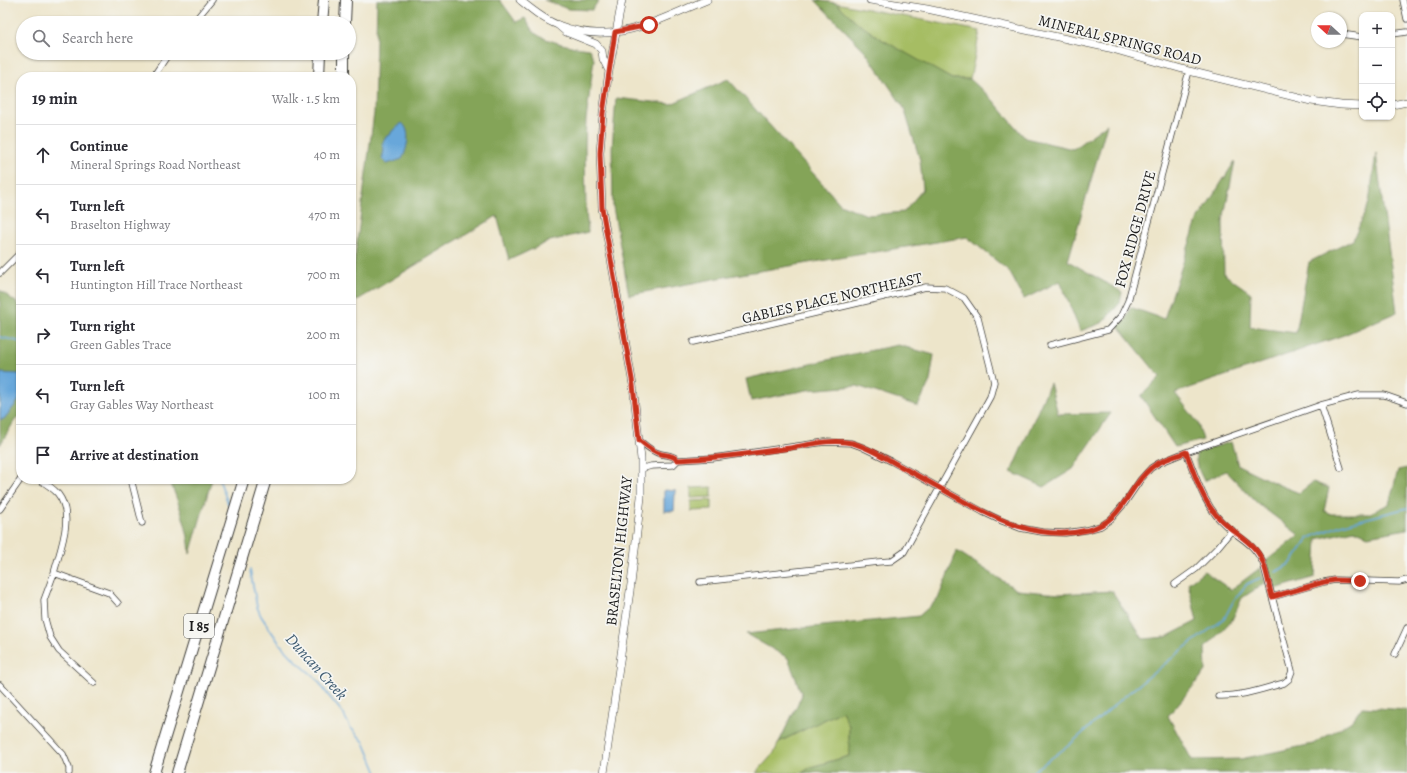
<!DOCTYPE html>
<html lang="en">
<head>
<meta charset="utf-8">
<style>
  :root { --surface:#fff; --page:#f7f7f7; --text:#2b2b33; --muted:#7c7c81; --line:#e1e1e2 }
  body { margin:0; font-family:Alegreya,serif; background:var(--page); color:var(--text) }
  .controls { position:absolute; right:12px; top:12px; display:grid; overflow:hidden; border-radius:8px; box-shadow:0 1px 3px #0004 }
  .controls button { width:36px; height:36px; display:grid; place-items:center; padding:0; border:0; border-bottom:1px solid var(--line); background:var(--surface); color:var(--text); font:20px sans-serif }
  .compass { position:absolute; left:1311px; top:12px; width:36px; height:36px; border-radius:50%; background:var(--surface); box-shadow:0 1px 3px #0004; rotate:291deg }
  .stop { position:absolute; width:12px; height:12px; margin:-9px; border:3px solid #c8321e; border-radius:50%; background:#fff }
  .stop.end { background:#c8321e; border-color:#fff; box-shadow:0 1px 4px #0008 }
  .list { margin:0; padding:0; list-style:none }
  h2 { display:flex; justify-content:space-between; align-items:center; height:52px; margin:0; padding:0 16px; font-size:17px }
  h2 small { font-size:13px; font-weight:400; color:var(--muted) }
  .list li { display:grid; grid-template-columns:26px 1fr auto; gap:12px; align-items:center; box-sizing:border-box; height:60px; padding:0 16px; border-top:1px solid var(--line) }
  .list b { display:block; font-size:15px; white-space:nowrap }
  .list p { margin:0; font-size:13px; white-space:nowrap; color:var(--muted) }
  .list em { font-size:13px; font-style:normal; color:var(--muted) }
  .icon { flex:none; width:22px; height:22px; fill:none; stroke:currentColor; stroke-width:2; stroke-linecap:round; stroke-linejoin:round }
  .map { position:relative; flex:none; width:1407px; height:773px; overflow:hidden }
  .search { position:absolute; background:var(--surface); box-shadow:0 1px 3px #0004; left:16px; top:16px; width:340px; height:44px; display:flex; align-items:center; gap:10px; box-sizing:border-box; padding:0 14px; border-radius:22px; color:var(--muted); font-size:15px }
  .panel { position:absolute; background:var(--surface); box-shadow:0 1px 3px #0004; left:16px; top:72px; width:340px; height:412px; border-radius:16px }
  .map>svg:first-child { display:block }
  .green { fill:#a6bd63; stroke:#616c40 }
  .forest { fill:#84a459; stroke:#50603a }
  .water { fill:#67a7da; stroke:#42627b }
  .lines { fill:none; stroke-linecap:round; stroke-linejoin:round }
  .stream { stroke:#67a7da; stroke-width:1.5 }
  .minor-casing { stroke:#3b3a36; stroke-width:7 }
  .tertiary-casing { stroke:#3b3a36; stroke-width:8 }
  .secondary-casing { stroke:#3b3a36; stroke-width:8 }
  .motorway-casing { stroke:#3b3a36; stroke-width:12 }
  .minor { stroke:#fff; stroke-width:5.5 }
  .tertiary { stroke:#fff; stroke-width:7 }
  .secondary { stroke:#fff; stroke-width:7 }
  .motorway { stroke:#fff; stroke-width:10 }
  .route { stroke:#c8321e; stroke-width:5 }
  .labels { text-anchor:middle; stroke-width:3.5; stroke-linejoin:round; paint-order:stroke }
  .shield { fill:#f6f6f2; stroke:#5d5d5c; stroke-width:1 }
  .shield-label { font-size:14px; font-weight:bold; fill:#1c1c1c }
  .street-label { font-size:15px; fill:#1c1c1c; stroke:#f6f6f2 }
  .water-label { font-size:16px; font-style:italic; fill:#3e5b71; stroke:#f6f6f2 }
</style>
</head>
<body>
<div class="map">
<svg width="1407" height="773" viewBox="0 0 1407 773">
  <rect width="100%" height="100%" fill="#f6f6f2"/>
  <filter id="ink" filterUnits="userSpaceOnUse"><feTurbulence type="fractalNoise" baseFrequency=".025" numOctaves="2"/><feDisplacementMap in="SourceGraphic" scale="8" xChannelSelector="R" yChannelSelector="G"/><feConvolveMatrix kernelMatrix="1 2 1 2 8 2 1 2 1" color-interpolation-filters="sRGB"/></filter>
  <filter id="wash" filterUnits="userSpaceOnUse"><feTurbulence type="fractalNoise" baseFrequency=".012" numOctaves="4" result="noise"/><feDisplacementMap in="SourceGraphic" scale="16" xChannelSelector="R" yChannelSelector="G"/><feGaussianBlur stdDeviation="0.9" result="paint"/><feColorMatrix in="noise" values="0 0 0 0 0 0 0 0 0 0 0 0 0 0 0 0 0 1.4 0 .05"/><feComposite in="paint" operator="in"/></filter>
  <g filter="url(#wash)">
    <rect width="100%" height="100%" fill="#ede5ca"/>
    <!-- green -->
    <path class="green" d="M836,3L980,31L970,79H952L922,63L881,39L859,24Z
      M712,487V497L691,498V488Z
      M712,500V510L691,511V501Z
      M842,711L849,726V756L811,767L802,773H756L774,753L779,742Z"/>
    <!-- forest -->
    <path class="forest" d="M377,0H500L516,22L525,18C528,22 531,30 535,33C544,41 577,48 589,49L594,59L586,120L585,147L586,211L588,232L550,241L509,260L497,216L351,304V287L374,113Z
      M544,0H599L592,10L568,9Z
      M815,0L836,3L859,24L881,39L952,79H970L992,99L1025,138L1073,149L1107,124L1068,261L1122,292L1120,303L1102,323L1080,331L1060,281L1024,299L1009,271L967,237L735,275L629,295L613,207L612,148L616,98L671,104L728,79L821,182L840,204L867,215L904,212L923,189L920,160L904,108L865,51Z
      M1376,153L1397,312L1344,335L1175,393L1198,423L1203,440L1175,447L1141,396L1160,377L1118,326L1126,319L1130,307L1164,319L1197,221L1235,161L1223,221L1224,274L1251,293L1250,327L1296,333L1309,262L1353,240L1369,203Z
      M0,290L21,306V415L15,420L0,445Z
      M898,345L934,355L930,381L918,406L857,386L807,390L751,401L746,379L853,354Z
      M1050,383L1058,414L1111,413L1073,469L1044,487L1011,472Z
      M1231,442L1238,465L1279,485L1299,493L1313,482L1329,488L1324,511L1331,514H1368L1389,504L1398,470L1407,468V529L1368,536L1354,530L1317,539L1315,577L1275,589L1266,561L1299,535L1257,503L1226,471L1204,481C1200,472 1193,462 1197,452Z
      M169,479H212L190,554C189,530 178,501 169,479Z
      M957,551L1017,590L1059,594L1112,591L1143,639L1166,637L1197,621L1188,583L1204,571L1231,590L1260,568L1265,583L1242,598L1232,620L1205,648L1206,671L1168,716L1192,760L1241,759L1313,744L1352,721L1362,707L1407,710V773H826C817,770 811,773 802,773L811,767L849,756V726L842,711L779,742L802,695L788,658L746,634L919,616L938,599Z"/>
    <!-- water -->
    <path class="water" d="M402,123C412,131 407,150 402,159L387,164L382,159L384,150L382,144L386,137L390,135L392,131Z
      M0,373L21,374V398L4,419L0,420Z
      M664,490L676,491V494H675L674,511H664Z"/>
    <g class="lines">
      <!-- stream -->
      <path class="stream" d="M0,337L21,342
        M219,479L229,506
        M250,570L257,607L261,616L280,644L297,662L316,678L328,695L343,713L350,727L364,742L377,773
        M1276,572L1291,563L1309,538L1341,525L1407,508
        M1031,773L1068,746L1126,695L1187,646L1224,619L1234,600L1247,584L1260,578"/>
    </g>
  </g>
  <g filter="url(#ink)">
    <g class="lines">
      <defs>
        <path id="minor" d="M1403,0L1407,19
          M193,23L212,0
          M1341,34L1362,37
          M1392,34L1407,32
          M153,77L169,53
          M0,273L21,252
          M693,342L926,287L945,288L964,298L978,318L994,382L990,397L904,552L891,561L878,562L700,582
          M1050,345L1108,330L1121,316L1128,301L1189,71
          M1321,405L1341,468
          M639,440C645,445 652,452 661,454C669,456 671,454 678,460
          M1186,452C1196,477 1204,506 1225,525C1241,540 1252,541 1263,563L1292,671L1289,679L1284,683C1262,689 1241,697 1218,696
          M641,469L651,466L673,465L678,460L713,458L825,442L851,443L862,447L891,461L983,512L1002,521L1020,528L1042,532L1065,533L1086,530L1101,526L1111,519L1124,504L1141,479L1151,468L1159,463L1186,452L1321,405L1359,395H1384L1407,403
          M38,479C45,483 53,488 58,494C75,516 60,549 54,573L109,593L118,603
          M131,479L142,523
          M0,509L21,479
          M54,573L44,600L45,619L50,637L59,651L94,683
          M1175,584L1196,569L1217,548L1232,530
          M1272,597L1324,582L1335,580L1399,582L1407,580
          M1395,654L1407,628
          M0,685L63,754L69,768V773"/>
        <path id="tertiary" d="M520,0C531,9 544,20 558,25C614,47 657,20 707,0
          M870,0L927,9L1109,48L1189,71L1311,101L1341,105L1362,106
          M1392,105L1407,102"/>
        <path id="secondary" d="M558,25L566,32L596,44L602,51L603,59L609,71
          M604,773L631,584L641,497V459L633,385L602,208L600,153L603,113L609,71L622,0"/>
        <path id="motorway" d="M322,23L324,0
          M345,23L346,0
          M319,77L320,53
          M344,77V53
          M154,773L244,479
          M177,773L266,479"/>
      </defs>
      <!-- minor casing -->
      <use href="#minor" class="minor-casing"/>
      <!-- tertiary casing -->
      <use href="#tertiary" class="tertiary-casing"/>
      <!-- secondary casing -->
      <use href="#secondary" class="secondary-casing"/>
      <!-- motorway casing -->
      <use href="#motorway" class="motorway-casing"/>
      <!-- minor -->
      <use href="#minor" class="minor"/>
      <!-- tertiary -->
      <use href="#tertiary" class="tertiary"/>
      <!-- secondary -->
      <use href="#secondary" class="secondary"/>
      <!-- motorway -->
      <use href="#motorway" class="motorway"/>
    </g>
  </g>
  <g class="lines" filter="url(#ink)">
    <!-- route -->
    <path class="route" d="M649,25L615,32L603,113L600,153L602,208L633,385L639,440C645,445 653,452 661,454C669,456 671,454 678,460C714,458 748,454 783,449C805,446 830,438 852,443C868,447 884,457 898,465C917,475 936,486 954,496C995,519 1039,542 1088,530C1124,521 1126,489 1151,468C1160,460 1175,457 1186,452C1194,472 1200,494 1213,511C1225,528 1243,535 1256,550C1266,562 1268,582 1272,597L1324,582L1335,580L1360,581"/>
  </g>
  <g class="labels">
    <!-- shield labels -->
    <rect class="shield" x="184" y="614" width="30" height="24" rx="3"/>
    <g class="shield-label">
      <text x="199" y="631">I 85</text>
    </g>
    <!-- street labels -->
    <g class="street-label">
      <text transform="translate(1120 40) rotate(14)" y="5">MINERAL SPRINGS ROAD</text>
      <text transform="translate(1135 229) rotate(-75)" y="5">FOX RIDGE DRIVE</text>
      <text transform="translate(832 298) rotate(-13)" y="5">GABLES PLACE NORTHEAST</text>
      <text transform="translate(619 551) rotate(-84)" y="5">BRASELTON HIGHWAY</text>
    </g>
    <!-- water labels -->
    <g class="water-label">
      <text transform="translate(317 666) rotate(48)" y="6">Duncan Creek</text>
    </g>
  </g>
</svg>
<div class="controls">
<button>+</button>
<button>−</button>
<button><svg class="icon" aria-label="locate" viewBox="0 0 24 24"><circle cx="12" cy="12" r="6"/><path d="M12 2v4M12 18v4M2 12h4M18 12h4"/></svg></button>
</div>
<svg class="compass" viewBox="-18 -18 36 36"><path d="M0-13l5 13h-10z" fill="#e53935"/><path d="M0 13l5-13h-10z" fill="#7c7c81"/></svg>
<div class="stop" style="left:649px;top:25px"></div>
<div class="stop end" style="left:1360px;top:581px"></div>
<div class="search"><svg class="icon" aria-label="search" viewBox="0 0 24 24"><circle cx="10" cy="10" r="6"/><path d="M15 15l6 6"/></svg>Search here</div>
<section class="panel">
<h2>19 min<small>Walk · 1.5 km</small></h2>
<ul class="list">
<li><svg class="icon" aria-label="ahead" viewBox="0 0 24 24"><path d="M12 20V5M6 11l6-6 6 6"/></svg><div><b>Continue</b><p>Mineral Springs Road Northeast</p></div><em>40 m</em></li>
<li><svg class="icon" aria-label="left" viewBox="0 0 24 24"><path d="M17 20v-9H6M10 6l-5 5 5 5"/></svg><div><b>Turn left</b><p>Braselton Highway</p></div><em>470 m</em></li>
<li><svg class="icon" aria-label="left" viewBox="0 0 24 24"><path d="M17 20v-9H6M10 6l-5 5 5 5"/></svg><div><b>Turn left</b><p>Huntington Hill Trace Northeast</p></div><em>700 m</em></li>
<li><svg class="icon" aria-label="right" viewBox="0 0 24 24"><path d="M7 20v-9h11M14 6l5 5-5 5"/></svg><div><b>Turn right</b><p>Green Gables Trace</p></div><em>200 m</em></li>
<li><svg class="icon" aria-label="left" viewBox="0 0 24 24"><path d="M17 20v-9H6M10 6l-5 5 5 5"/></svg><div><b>Turn left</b><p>Gray Gables Way Northeast</p></div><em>100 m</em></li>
<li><svg class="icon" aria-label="arrive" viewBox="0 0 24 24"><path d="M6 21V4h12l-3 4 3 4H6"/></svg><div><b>Arrive at destination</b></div></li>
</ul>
</section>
</div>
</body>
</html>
